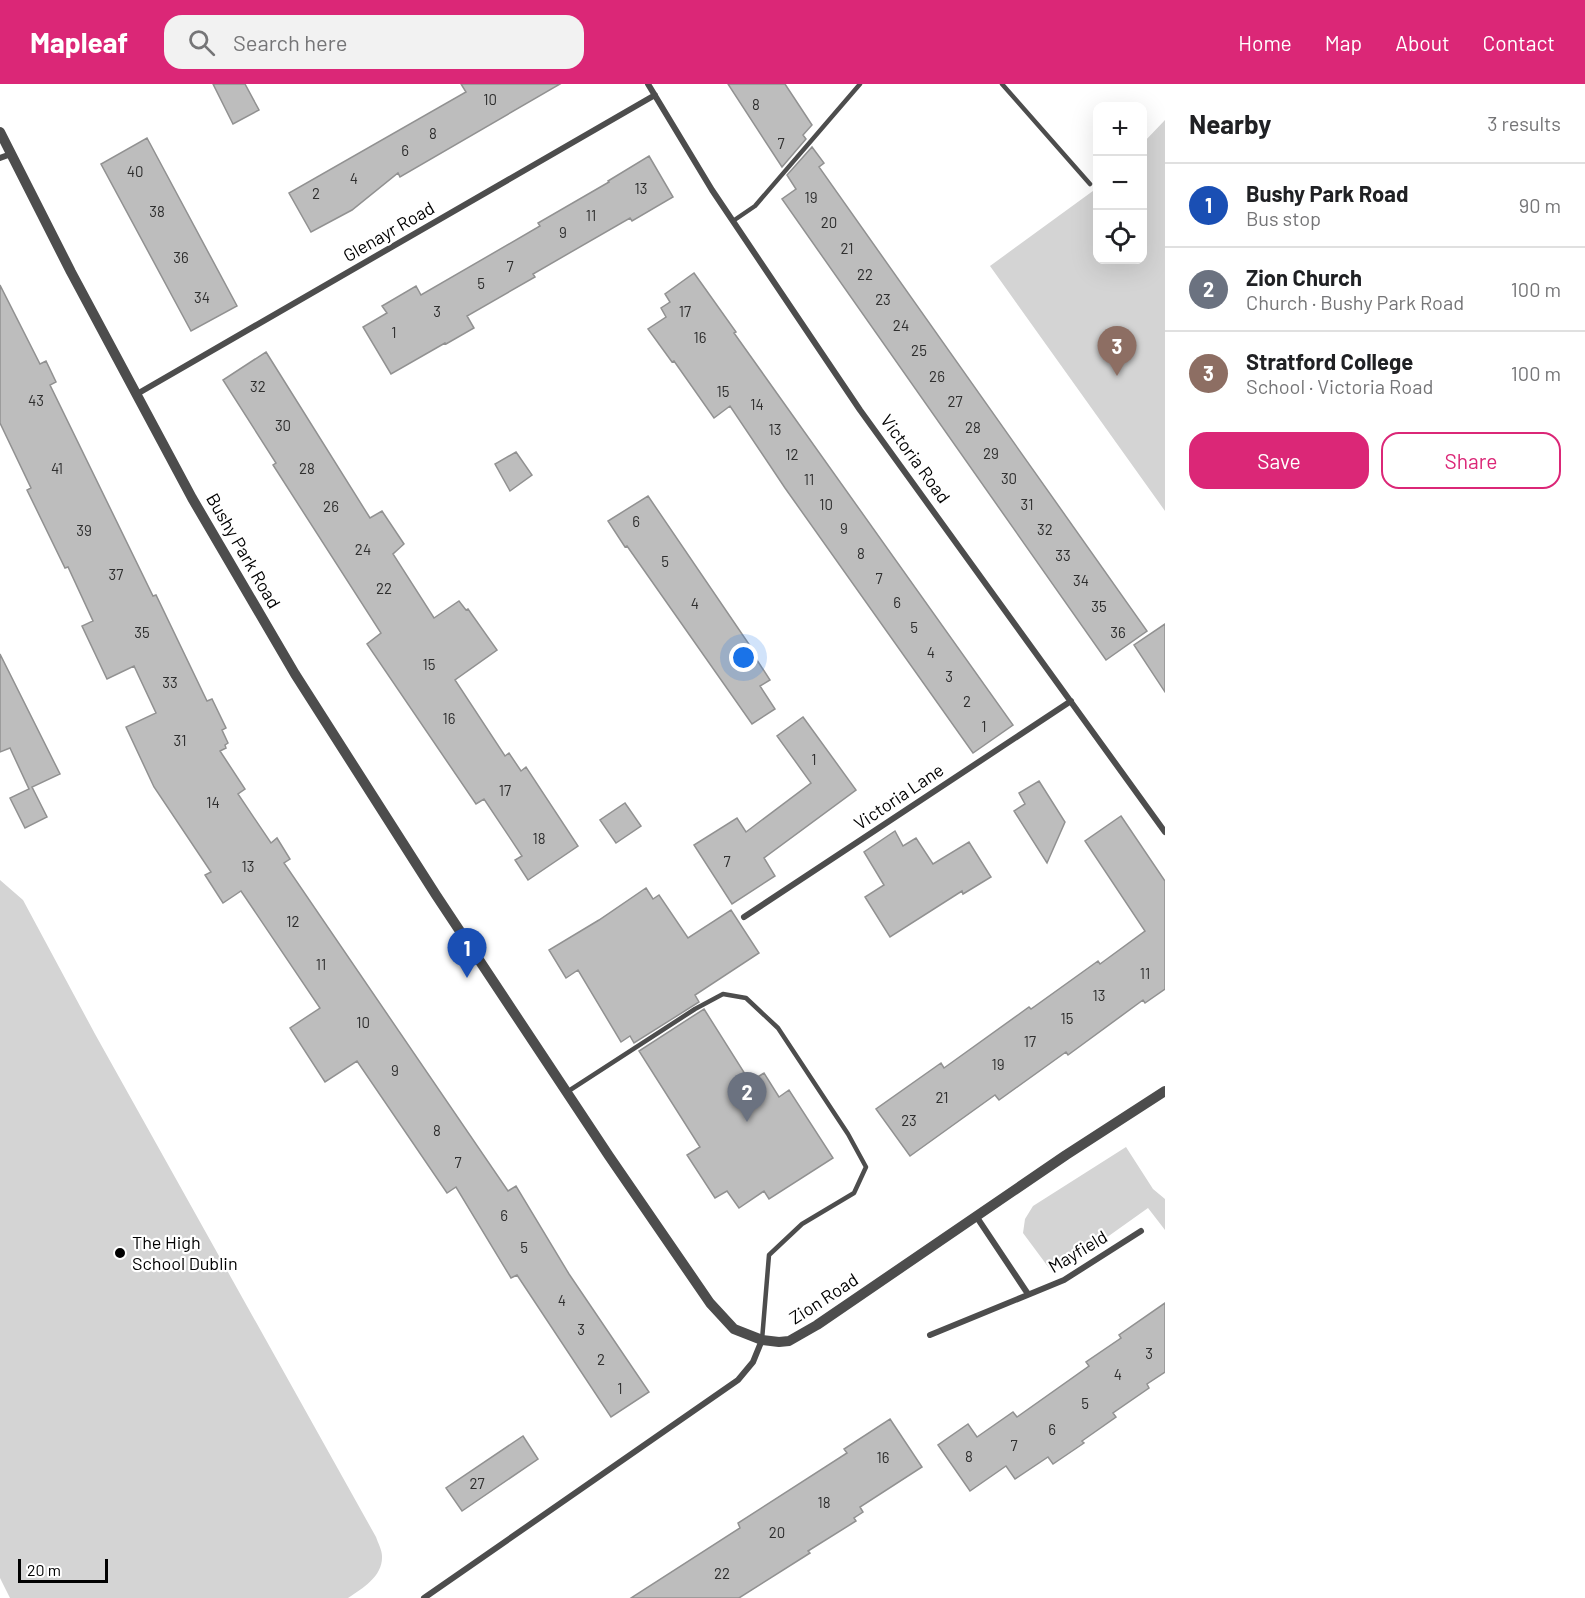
<!DOCTYPE html>
<html lang="en">
<head>
<meta charset="utf-8">
<style>
  :root { --surface:#fff; --page:#f2f2f2; --text:#202124; --muted:#757577; --line:#e0e0e0; --accent:#db2777 }
  body { margin:0; font-family:Barlow,sans-serif; background:var(--page); color:var(--text) }
  .controls { position:absolute; right:18px; top:18px; display:grid; overflow:hidden; border-radius:12px; box-shadow:0 6px 24px #0002 }
  .controls button { width:54px; height:54px; display:grid; place-items:center; padding:0; border:0; border-bottom:2px solid var(--line); background:var(--surface); color:var(--text); font:30px sans-serif }
  .scale { position:absolute; left:18px; bottom:15px; width:90px; box-sizing:border-box; padding-left:6px; border:3px solid #000; border-top:0; font-size:16px; line-height:21px; white-space:nowrap; color:#000; -webkit-text-stroke:4px #fff; paint-order:stroke }
  .you { position:absolute; left:744px; top:574px; width:21px; height:21px; margin:-15px; border:4px solid #fff; border-radius:50%; background:#1a73e8; box-shadow:0 0 0 9px #1a73e833 }
  .badge { display:grid; place-items:center; width:39px; height:39px; border-radius:50%; background:var(--accent); color:#fff; font-size:20px; font-weight:700 }
  .pin { position:absolute; translate:-50% -50px; filter:drop-shadow(0 2px 3px #0008) }
  .pin::after { content:''; position:absolute; top:32px; width:21px; height:18px; background:inherit; clip-path:polygon(0 0,100% 0,50% 100%) }
  .list { margin:0; padding:0; list-style:none }
  h2 { display:flex; justify-content:space-between; align-items:center; height:78px; margin:0; padding:0 24px; font-size:26px }
  h2 small { font-size:20px; font-weight:400; color:var(--muted) }
  .list li { display:grid; grid-template-columns:39px 1fr auto; gap:18px; align-items:center; box-sizing:border-box; height:84px; padding:0 24px; border-top:2px solid var(--line) }
  .list b { display:block; font-size:22px; white-space:nowrap }
  .list p { margin:0; font-size:20px; white-space:nowrap; color:var(--muted) }
  .list em { font-size:20px; font-style:normal; color:var(--muted) }
  .actions { display:flex; gap:12px; padding:18px 24px }
  .actions a { flex:1; padding:14px 0; border:2px solid var(--accent); border-radius:18px; text-align:center; font-size:21px; color:var(--accent) }
  .actions .main { background:var(--accent); color:#fff }
  .icon { flex:none; width:33px; height:33px; fill:none; stroke:currentColor; stroke-width:2; stroke-linecap:round; stroke-linejoin:round }
  .map { position:relative; flex:none; width:1165px; height:1514px; overflow:hidden }
  header { display:flex; align-items:center; gap:36px; box-sizing:border-box; height:84px; padding:0 30px; background:var(--accent); color:#fff }
  header strong { font-size:28px }
  nav { display:flex; gap:33px; margin-inline-start:auto; font-size:21px }
  .search { width:420px; height:54px; background:var(--page); display:flex; align-items:center; gap:15px; box-sizing:border-box; padding:0 21px; border-radius:18px; color:var(--muted); font-size:22px }
  main { display:flex }
  aside { flex:1; background:var(--surface) }
  .map>svg:first-child { display:block }
  .green { fill:#d4d4d4 }
  .building { fill:#bdbdbd; stroke:#919191; stroke-width:1.5 }
  .lines { fill:none; stroke-linecap:round; stroke-linejoin:round }
  .service { stroke:#4d4d4d; stroke-width:4.5 }
  .minor { stroke:#4d4d4d; stroke-width:6 }
  .tertiary { stroke:#4d4d4d; stroke-width:10 }
  .poi-dot { fill:#000; stroke:#fff; stroke-width:2 }
  .labels { text-anchor:middle; stroke-width:4.5; stroke-linejoin:round; paint-order:stroke }
  .number-label { font-size:15px; fill:#2f2f2f }
  .street-label { font-size:18px; fill:#000; stroke:#fff }
  .poi-label { font-size:18px; fill:#000; stroke:#fff; text-anchor:start }
</style>
</head>
<body>
<header>
<strong>Mapleaf</strong>
<div class="search"><svg class="icon" aria-label="search" viewBox="0 0 24 24"><circle cx="10" cy="10" r="6"/><path d="M15 15l6 6"/></svg>Search here</div>
<nav><a>Home</a><a>Map</a><a>About</a><a>Contact</a></nav>
</header>
<main>
<div class="map">
<svg width="1165" height="1514" viewBox="0 0 1165 1514">
  <rect width="100%" height="100%" fill="#fff"/>
  <!-- green -->
  <path class="green" d="M1165,36V427L990,182L1097,104L1098,176H1142L1143,59Z
    M0,796L23,816L95,950L376,1453C378,1459 382,1466 382,1472C383,1492 363,1504 348,1514H10L0,1494Z
    M1126,1063L1153,1105L1165,1115V1146L1148,1124L1068,1181L1049,1184L1023,1149L1025,1135L1033,1122Z"/>
  <!-- building -->
  <path class="building" d="M213,0H245L259,26L233,40Z
    M461,0H560L400,93L398,89L352,126L311,148L289,109L466,8Z
    M728,0H785L812,41L803,51L806,55L782,83Z
    M147,54L237,222L191,247L101,80Z
    M812,63L824,79L819,83L1147,547L1106,576L782,115L796,105L787,91Z
    M649,72L673,113L632,137L630,134L533,190L535,193L467,232L474,244L446,260L445,259L391,290L363,243L387,229L382,222L416,202L421,211L540,142L538,139L609,98L608,97Z
    M694,189L736,248L734,249L1013,641L973,669L785,404L730,322L714,334L674,277L672,278L648,245L666,233L661,224L670,218L665,210Z
    M0,201L40,280L46,277L56,298L50,301L153,512L156,511L207,617L212,615L226,644L222,646L228,659L225,661L226,664L220,667L245,705L238,710L271,759L277,754L290,775L284,779L508,1107L516,1102L569,1190L649,1308L611,1333L517,1191L511,1194L456,1103L447,1109L357,977L325,998L290,944L320,924L241,807L223,819L205,791L211,788L154,703L126,643L156,629L134,582L107,595L82,542L93,537L68,483L65,484L27,406L31,404L0,339Z
    M266,268L370,434L382,427L404,460L393,470L434,534L459,517L466,526L468,525L497,566L455,596L505,672L509,669L521,687L526,683L578,762L528,796L515,776L522,772L484,715L476,720L367,560L381,549L273,381L276,379L223,296Z
    M516,368L532,391L510,407L495,380Z
    M648,412L757,572L755,573L770,596L760,602L775,625L752,640L627,462L625,463L608,437Z
    M1165,540V608L1134,561Z
    M0,570L60,690L32,703L47,733L25,744L10,714L29,705L10,664L0,668Z
    M803,633L856,706L764,774L775,792L732,820L694,761L737,734L746,748L811,699L777,652Z
    M1039,697L1065,738L1047,779L1014,727L1025,720L1019,709Z
    M625,719L641,742L616,759L600,736Z
    M1121,732L1165,797V905L1145,919L1143,916L1068,971L1066,968L999,1016L995,1011L910,1072L876,1025L941,979L944,984L1029,923L1031,925L1098,877L1100,880L1145,847L1085,757Z
    M895,747L903,762L916,754L933,780L969,758L991,793L963,810L962,807L890,853L865,813L884,801L864,768Z
    M646,804L653,815L659,811L688,854L731,826L759,869L695,911L699,918L634,959L630,952L621,958L578,886L566,894L549,866L599,836Z
    M704,925L750,998L764,989L779,1013L789,1006L833,1074L769,1115L764,1107L739,1124L727,1107L715,1114L687,1071L700,1063L639,967Z
    M1165,1219V1288L1147,1300L1149,1304L1113,1329L1116,1333L1082,1357L1084,1359L1053,1380L1048,1373L1015,1395L1006,1382L970,1407L938,1361L968,1340L977,1353L1013,1328L1017,1333L1089,1282L1086,1278L1121,1254L1119,1251Z
    M890,1335L922,1383L860,1423L863,1428L854,1434L856,1437L808,1467L810,1469L739,1514H631L740,1444L738,1439L847,1369L844,1365Z
    M523,1352L538,1375L462,1427L446,1404Z"/>
  <g class="lines">
    <!-- service -->
    <path class="service" d="M1002,0L1090,100
      M733,137L755,122L860,0
      M567,1008L695,925L723,910L746,914L778,944L848,1050L866,1083L854,1109L802,1140L769,1171L762,1256"/>
    <!-- minor -->
    <path class="minor" d="M648,0L712,106L860,326L1165,748
      M0,74L11,70
      M137,310L655,11
      M744,833L1071,617
      M976,1132L1028,1210
      M930,1251L1064,1196L1141,1147
      M424,1514L738,1296L753,1278L762,1256"/>
    <!-- tertiary -->
    <path class="tertiary" d="M0,48L71,188L192,414L295,590L436,811L609,1072L710,1219L734,1245L762,1256L779,1258L789,1257L817,1241L1066,1071L1165,1007"/>
  </g>
  <!-- markers -->
  <circle class="poi-dot" cx="120" cy="1169" r="6"/>
  <g class="labels">
    <!-- number labels -->
    <g class="number-label">
      <text x="490" y="21">10</text>
      <text x="756" y="26">8</text>
      <text x="433" y="55">8</text>
      <text x="781" y="65">7</text>
      <text x="405" y="72">6</text>
      <text x="135" y="93">40</text>
      <text x="354" y="100">4</text>
      <text x="641" y="110">13</text>
      <text x="316" y="115">2</text>
      <text x="811" y="119">19</text>
      <text x="157" y="133">38</text>
      <text x="591" y="137">11</text>
      <text x="829" y="144">20</text>
      <text x="563" y="154">9</text>
      <text x="847" y="170">21</text>
      <text x="181" y="179">36</text>
      <text x="510" y="188">7</text>
      <text x="865" y="196">22</text>
      <text x="481" y="205">5</text>
      <text x="202" y="219">34</text>
      <text x="883" y="221">23</text>
      <text x="437" y="233">3</text>
      <text x="685" y="233">17</text>
      <text x="901" y="247">24</text>
      <text x="394" y="254">1</text>
      <text x="700" y="259">16</text>
      <text x="919" y="272">25</text>
      <text x="937" y="298">26</text>
      <text x="258" y="308">32</text>
      <text x="723" y="313">15</text>
      <text x="36" y="322">43</text>
      <text x="955" y="323">27</text>
      <text x="757" y="326">14</text>
      <text x="283" y="347">30</text>
      <text x="973" y="349">28</text>
      <text x="775" y="351">13</text>
      <text x="991" y="375">29</text>
      <text x="792" y="376">12</text>
      <text x="57" y="390">41</text>
      <text x="307" y="390">28</text>
      <text x="1009" y="400">30</text>
      <text x="809" y="401">11</text>
      <text x="826" y="426">10</text>
      <text x="1027" y="426">31</text>
      <text x="331" y="428">26</text>
      <text x="636" y="443">6</text>
      <text x="844" y="450">9</text>
      <text x="1045" y="451">32</text>
      <text x="84" y="452">39</text>
      <text x="363" y="471">24</text>
      <text x="861" y="475">8</text>
      <text x="1063" y="477">33</text>
      <text x="665" y="483">5</text>
      <text x="116" y="496">37</text>
      <text x="879" y="500">7</text>
      <text x="1081" y="502">34</text>
      <text x="384" y="510">22</text>
      <text x="897" y="524">6</text>
      <text x="695" y="525">4</text>
      <text x="1099" y="528">35</text>
      <text x="914" y="549">5</text>
      <text x="142" y="554">35</text>
      <text x="1118" y="554">36</text>
      <text x="931" y="574">4</text>
      <text x="429" y="586">15</text>
      <text x="949" y="598">3</text>
      <text x="170" y="604">33</text>
      <text x="967" y="623">2</text>
      <text x="449" y="640">16</text>
      <text x="984" y="648">1</text>
      <text x="180" y="662">31</text>
      <text x="814" y="681">1</text>
      <text x="505" y="712">17</text>
      <text x="213" y="724">14</text>
      <text x="539" y="760">18</text>
      <text x="727" y="783">7</text>
      <text x="248" y="788">13</text>
      <text x="293" y="843">12</text>
      <text x="321" y="886">11</text>
      <text x="1145" y="895">11</text>
      <text x="1099" y="917">13</text>
      <text x="1067" y="940">15</text>
      <text x="363" y="944">10</text>
      <text x="1030" y="963">17</text>
      <text x="998" y="986">19</text>
      <text x="395" y="992">9</text>
      <text x="942" y="1019">21</text>
      <text x="909" y="1042">23</text>
      <text x="437" y="1052">8</text>
      <text x="458" y="1084">7</text>
      <text x="504" y="1137">6</text>
      <text x="524" y="1169">5</text>
      <text x="562" y="1222">4</text>
      <text x="581" y="1251">3</text>
      <text x="1149" y="1275">3</text>
      <text x="601" y="1281">2</text>
      <text x="1118" y="1296">4</text>
      <text x="620" y="1310">1</text>
      <text x="1085" y="1325">5</text>
      <text x="1052" y="1351">6</text>
      <text x="1014" y="1367">7</text>
      <text x="969" y="1378">8</text>
      <text x="883" y="1379">16</text>
      <text x="477" y="1405">27</text>
      <text x="824" y="1424">18</text>
      <text x="777" y="1454">20</text>
      <text x="722" y="1495">22</text>
    </g>
    <!-- street labels -->
    <g class="street-label">
      <text transform="translate(389 148) rotate(-30)" y="6">Glenayr Road</text>
      <text transform="translate(915 375) rotate(54)" y="6">Victoria Road</text>
      <text transform="translate(243 467) rotate(60)" y="6">Bushy Park Road</text>
      <text transform="translate(899 713) rotate(-34)" y="6">Victoria Lane</text>
      <text transform="translate(1078 1168) rotate(-31)" y="6">Mayfield</text>
      <text transform="translate(824 1215) rotate(-33)" y="6">Zion Road</text>
    </g>
    <!-- poi labels -->
    <g class="poi-label">
      <text x="132" y="1165">The High<tspan x="132" dy="21">School Dublin</tspan></text>
    </g>
  </g>
</svg>
<div class="controls">
<button>+</button>
<button>−</button>
<button><svg class="icon" aria-label="locate" viewBox="0 0 24 24"><circle cx="12" cy="12" r="6"/><path d="M12 2v4M12 18v4M2 12h4M18 12h4"/></svg></button>
</div>
<div class="scale">20 m</div>
<div class="you"></div>
<div class="pin badge" style="left:467px;top:894px;background:#1a4fb4">1</div>
<div class="pin badge" style="left:747px;top:1038px;background:#6b7280">2</div>
<div class="pin badge" style="left:1117px;top:292px;background:#8d6e63">3</div>
</div>
<aside>
<h2>Nearby<small>3 results</small></h2>
<ul class="list">
<li><span class="badge" style="background:#1a4fb4">1</span><div><b>Bushy Park Road</b><p>Bus stop</p></div><em>90 m</em></li>
<li><span class="badge" style="background:#6b7280">2</span><div><b>Zion Church</b><p>Church · Bushy Park Road</p></div><em>100 m</em></li>
<li><span class="badge" style="background:#8d6e63">3</span><div><b>Stratford College</b><p>School · Victoria Road</p></div><em>100 m</em></li>
</ul>
<div class="actions"><a class="main">Save</a><a>Share</a></div>
</aside>
</main>
</body>
</html>
